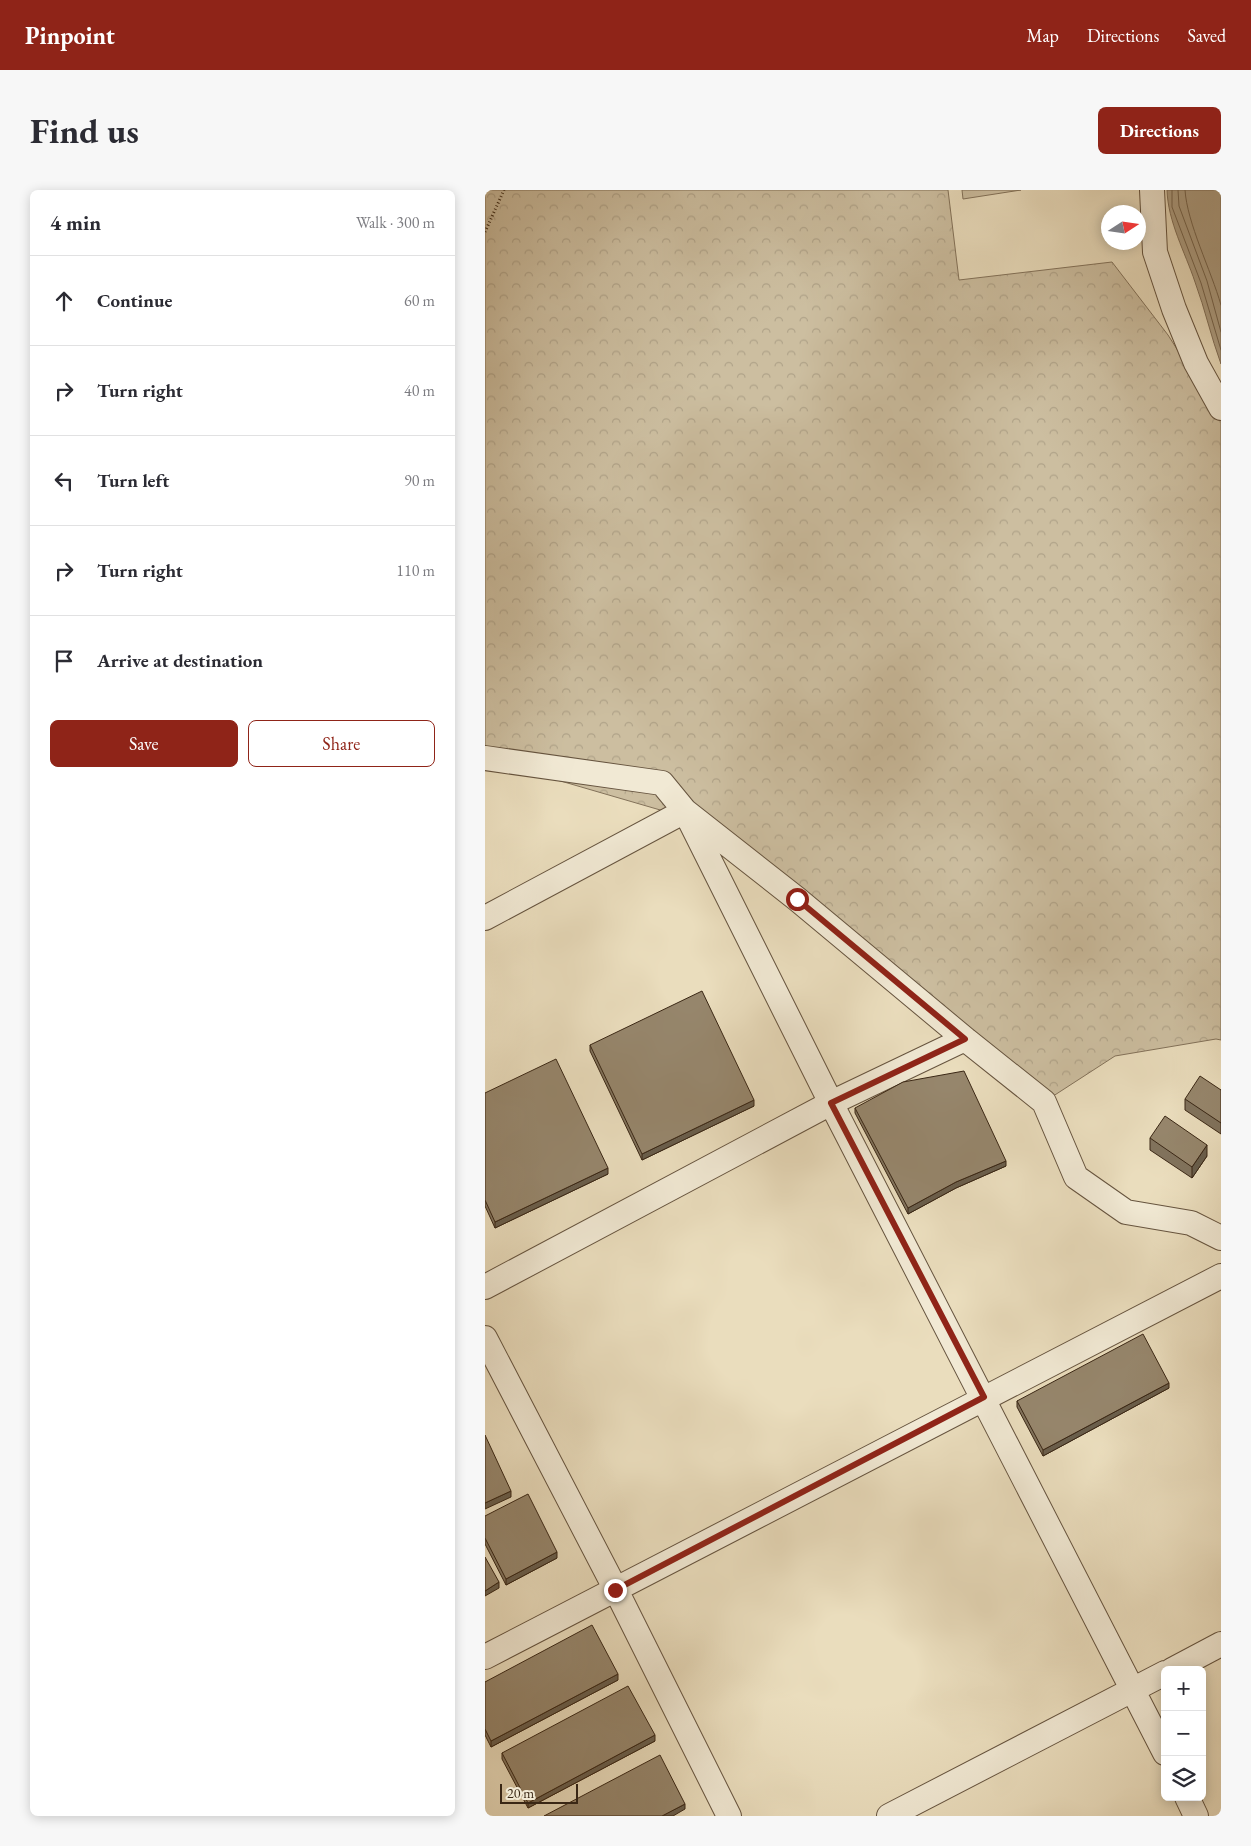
<!DOCTYPE html>
<html lang="en">
<head>
<meta charset="utf-8">
<style>
  :root { --surface:#fff; --page:#f7f7f7; --text:#2b2b33; --muted:#7c7c81; --line:#e1e1e2; --accent:#8f2418 }
  body { margin:0; font-family:"EB Garamond",serif; background:var(--page); color:var(--text) }
  .controls { position:absolute; right:15px; bottom:15px; display:grid; overflow:hidden; border-radius:8px; box-shadow:0 2px 12px #0003 }
  .controls button { width:45px; height:45px; display:grid; place-items:center; padding:0; border:0; border-bottom:1px solid var(--line); background:var(--surface); color:var(--text); font:25px sans-serif }
  .compass { position:absolute; left:616px; top:15px; width:45px; height:45px; border-radius:50%; background:var(--surface); box-shadow:0 2px 12px #0003; rotate:78deg }
  .scale { position:absolute; left:15px; bottom:12px; width:78px; box-sizing:border-box; padding-left:5px; border:2px solid #3a2715; border-top:0; font-size:14px; line-height:18px; white-space:nowrap; color:#3a2715; -webkit-text-stroke:4px #f1e9d4; paint-order:stroke }
  .stop { position:absolute; width:15px; height:15px; margin:-11px; border:4px solid #8f2418; border-radius:50%; background:#fff }
  .stop.end { background:#8f2418; border-color:#fff; box-shadow:0 1px 5px #0008 }
  .list { margin:0; padding:0; list-style:none }
  h2 { display:flex; justify-content:space-between; align-items:center; height:65px; margin:0; padding:0 20px; font-size:21px }
  h2 small { font-size:16px; font-weight:400; color:var(--muted) }
  .list li { display:grid; grid-template-columns:32px 1fr auto; gap:15px; align-items:center; box-sizing:border-box; height:90px; padding:0 20px; border-top:1px solid var(--line) }
  .list b { display:block; font-size:19px; white-space:nowrap }
  .list em { font-size:16px; font-style:normal; color:var(--muted) }
  .actions { display:flex; gap:10px; padding:15px 20px }
  .actions a { flex:1; padding:11px 0; border:1px solid var(--accent); border-radius:8px; text-align:center; font-size:18px; color:var(--accent) }
  .actions .main { background:var(--accent); color:#fff }
  .icon { flex:none; width:28px; height:28px; fill:none; stroke:currentColor; stroke-width:2; stroke-linecap:round; stroke-linejoin:round }
  .map { position:relative; flex:none; width:736px; height:1626px; overflow:hidden; border-radius:8px }
  header { display:flex; align-items:center; gap:30px; box-sizing:border-box; height:70px; padding:0 25px; background:var(--accent); color:#fff }
  header strong { font-size:24px }
  nav { display:flex; gap:28px; margin-inline-start:auto; font-size:18px }
  .intro { display:flex; align-items:center; justify-content:space-between; box-sizing:border-box; height:120px; padding:0 30px }
  h1 { margin:0; font-size:35px }
  .button { padding:12px 22px; border-radius:8px; background:var(--accent); color:#fff; font-size:18px; font-weight:700 }
  main { display:flex; gap:30px; padding:0 30px }
  aside { flex:1; background:var(--surface); border-radius:8px; box-shadow:0 2px 12px #0003 }
  .map>svg:first-child { display:block }
  .grass { fill:#ccbea0; stroke:#83725a }
  .forest { fill:url(#forest-crowns); stroke:#83725a }
  .water { fill:#ae9f84; stroke:#806f58 }
  .lines { fill:none; stroke-linecap:round; stroke-linejoin:round }
  .shore { stroke:#74634c; stroke-width:1 }
  .minor-casing { stroke:#66543f; stroke-width:26 }
  .path { stroke:#3a2715; stroke-width:3; stroke-dasharray:1 2.5; stroke-linecap:butt }
  .minor { stroke:#f1e9d4; stroke-width:24 }
  .wall { fill:#81735d; stroke:#3a2715 }
  .shaded-wall { fill:#695e4c; stroke:#3a2715 }
  .building { fill:#96866c; stroke:#3a2715 }
  .route { stroke:#8f2418; stroke-width:6 }
</style>
</head>
<body>
<header>
<strong>Pinpoint</strong>
<nav><a>Map</a><a>Directions</a><a>Saved</a></nav>
</header>
<div class="intro"><h1>Find us</h1><a class="button">Directions</a></div>
<main>
<aside>
<h2>4 min<small>Walk · 300 m</small></h2>
<ul class="list">
<li><svg class="icon" aria-label="ahead" viewBox="0 0 24 24"><path d="M12 20V5M6 11l6-6 6 6"/></svg><div><b>Continue</b></div><em>60 m</em></li>
<li><svg class="icon" aria-label="right" viewBox="0 0 24 24"><path d="M7 20v-9h11M14 6l5 5-5 5"/></svg><div><b>Turn right</b></div><em>40 m</em></li>
<li><svg class="icon" aria-label="left" viewBox="0 0 24 24"><path d="M17 20v-9H6M10 6l-5 5 5 5"/></svg><div><b>Turn left</b></div><em>90 m</em></li>
<li><svg class="icon" aria-label="right" viewBox="0 0 24 24"><path d="M7 20v-9h11M14 6l5 5-5 5"/></svg><div><b>Turn right</b></div><em>110 m</em></li>
<li><svg class="icon" aria-label="arrive" viewBox="0 0 24 24"><path d="M6 21V4h12l-3 4 3 4H6"/></svg><div><b>Arrive at destination</b></div></li>
</ul>
<div class="actions"><a class="main">Save</a><a>Share</a></div>
</aside>
<div class="map">
<svg width="736" height="1626" viewBox="0 0 736 1626">
  <defs>
    <pattern id="forest-crowns" width="20" height="18" patternUnits="userSpaceOnUse" patternTransform="scale(1.25)"><rect width="20" height="18" fill="#ccbea0"/><path d="M2 6a3 3 0 1 1 6 0M12 15a3 3 0 1 1 6 0" fill="none" stroke="#b0a389"/></pattern>
  </defs>
  <rect width="100%" height="100%" fill="#eaddbd"/>
  <filter id="stains"><feTurbulence type="fractalNoise" baseFrequency=".004" numOctaves="4"/><feColorMatrix values="0 0 0 0 .2 0 0 0 0 .09 0 0 0 0 .02 0 0 0 .5 -.17"/></filter>
  <radialGradient id="worn" r=".72"><stop offset=".6" stop-color="#630" stop-opacity="0"/><stop offset="1" stop-color="#630" stop-opacity=".3"/></radialGradient>
  <!-- grass -->
  <path class="grass" d="M477,0H536L478,9Z"/>
  <!-- forest -->
  <path class="forest" d="M0,0H463L474,90L627,72L683,145L736,228V850L731,849L630,866L559,912L213,631L0,569Z"/>
  <!-- water -->
  <path class="water" d="M682,0H736V174C726,147 720,119 710,92C700,62 683,32 682,0Z"/>
  <g class="lines">
    <!-- shore -->
    <path class="shore" d="M687,0V17L716,93L736,160
      M693,0L694,16L722,91L736,142
      M700,0C702,33 726,80 736,115"/>
    <defs>
      <path id="minor" d="M667,0L670,62L689,119L711,173L736,218
        M0,568L177,593L200,621L312,709L480,849L559,912L591,987L641,1022L706,1033L736,1048
        M200,621L346,913L680,1563
        M0,728L200,621
        M0,1097L346,913L480,849
        M0,1148L131,1400L244,1626
        M0,1467L736,1086
        M687,1480L736,1454
        M702,1607L711,1626
        M404,1626L680,1483"/>
    </defs>
    <!-- minor casing -->
    <use href="#minor" class="minor-casing"/>
    <!-- path -->
    <path class="path" d="M0,42L19,0"/>
    <!-- minor -->
    <use href="#minor" class="minor"/>
  </g>
  <!-- wall -->
  <path class="wall" d="M105,855L269,916L157,970L105,861Z
    M736,900V944L700,920V909Z
    M0,903L123,984L10,1038L0,1016Z
    M370,918L521,976L471,998L423,1024L370,923Z
    M665,948L722,966L707,988L665,960Z
    M684,1198L558,1266L532,1217V1211Z
    M0,1326L72,1368L21,1395L0,1354Z
    M133,1490L6,1557L0,1545V1492Z
    M170,1551L43,1618L17,1569V1563Z"/>
  <!-- shaded-wall -->
  <path class="shaded-wall" d="M269,910V916L157,970V964Z
    M722,955V966L707,988V977Z
    M521,971V976L471,998L423,1024V1018L471,992Z
    M123,978V984L10,1038V1032Z
    M684,1193V1198L558,1266V1260Z
    M26,1301V1307L0,1319V1313Z
    M72,1362V1368L21,1395V1389Z
    M14,1392V1398L0,1406V1401Z
    M133,1484V1490L6,1557V1551Z
    M170,1545V1551L43,1618V1613Z
    M200,1614V1619L188,1626H177Z"/>
  <!-- building -->
  <path class="building" d="M217,801L269,910L157,964L105,855Z
    M71,869L123,978L10,1032L0,1010V903Z
    M479,881L521,971L471,992L423,1018L370,918L418,892Z
    M715,886L736,900V933L700,909Z
    M680,926L722,955L707,977L665,948Z
    M658,1144L684,1193L558,1260L532,1211Z
    M0,1245L26,1301L0,1313Z
    M43,1304L72,1362L21,1389L0,1348V1326Z
    M0,1367L14,1392L0,1401Z
    M107,1435L133,1484L6,1551L0,1539V1492Z
    M143,1496L170,1545L43,1613L17,1563Z
    M175,1565L200,1614L177,1626H59Z"/>
  <g class="lines">
    <!-- route -->
    <path class="route" d="M130,1400L499,1207L346,913L480,849L312,709"/>
  </g>
  <rect width="100%" height="100%" filter="url(#stains)"/>
  <rect width="100%" height="100%" fill="url(#worn)"/>
</svg>
<div class="controls">
<button>+</button>
<button>−</button>
<button><svg class="icon" aria-label="layers" viewBox="0 0 24 24"><path d="M12 4l9 5-9 5-9-5zM3 14l9 5 9-5"/></svg></button>
</div>
<svg class="compass" viewBox="-18 -18 36 36"><path d="M0-13l5 13h-10z" fill="#e53935"/><path d="M0 13l5-13h-10z" fill="#7c7c81"/></svg>
<div class="scale">20 m</div>
<div class="stop" style="left:312px;top:709px"></div>
<div class="stop end" style="left:130px;top:1400px"></div>
</div>
</main>
</body>
</html>
